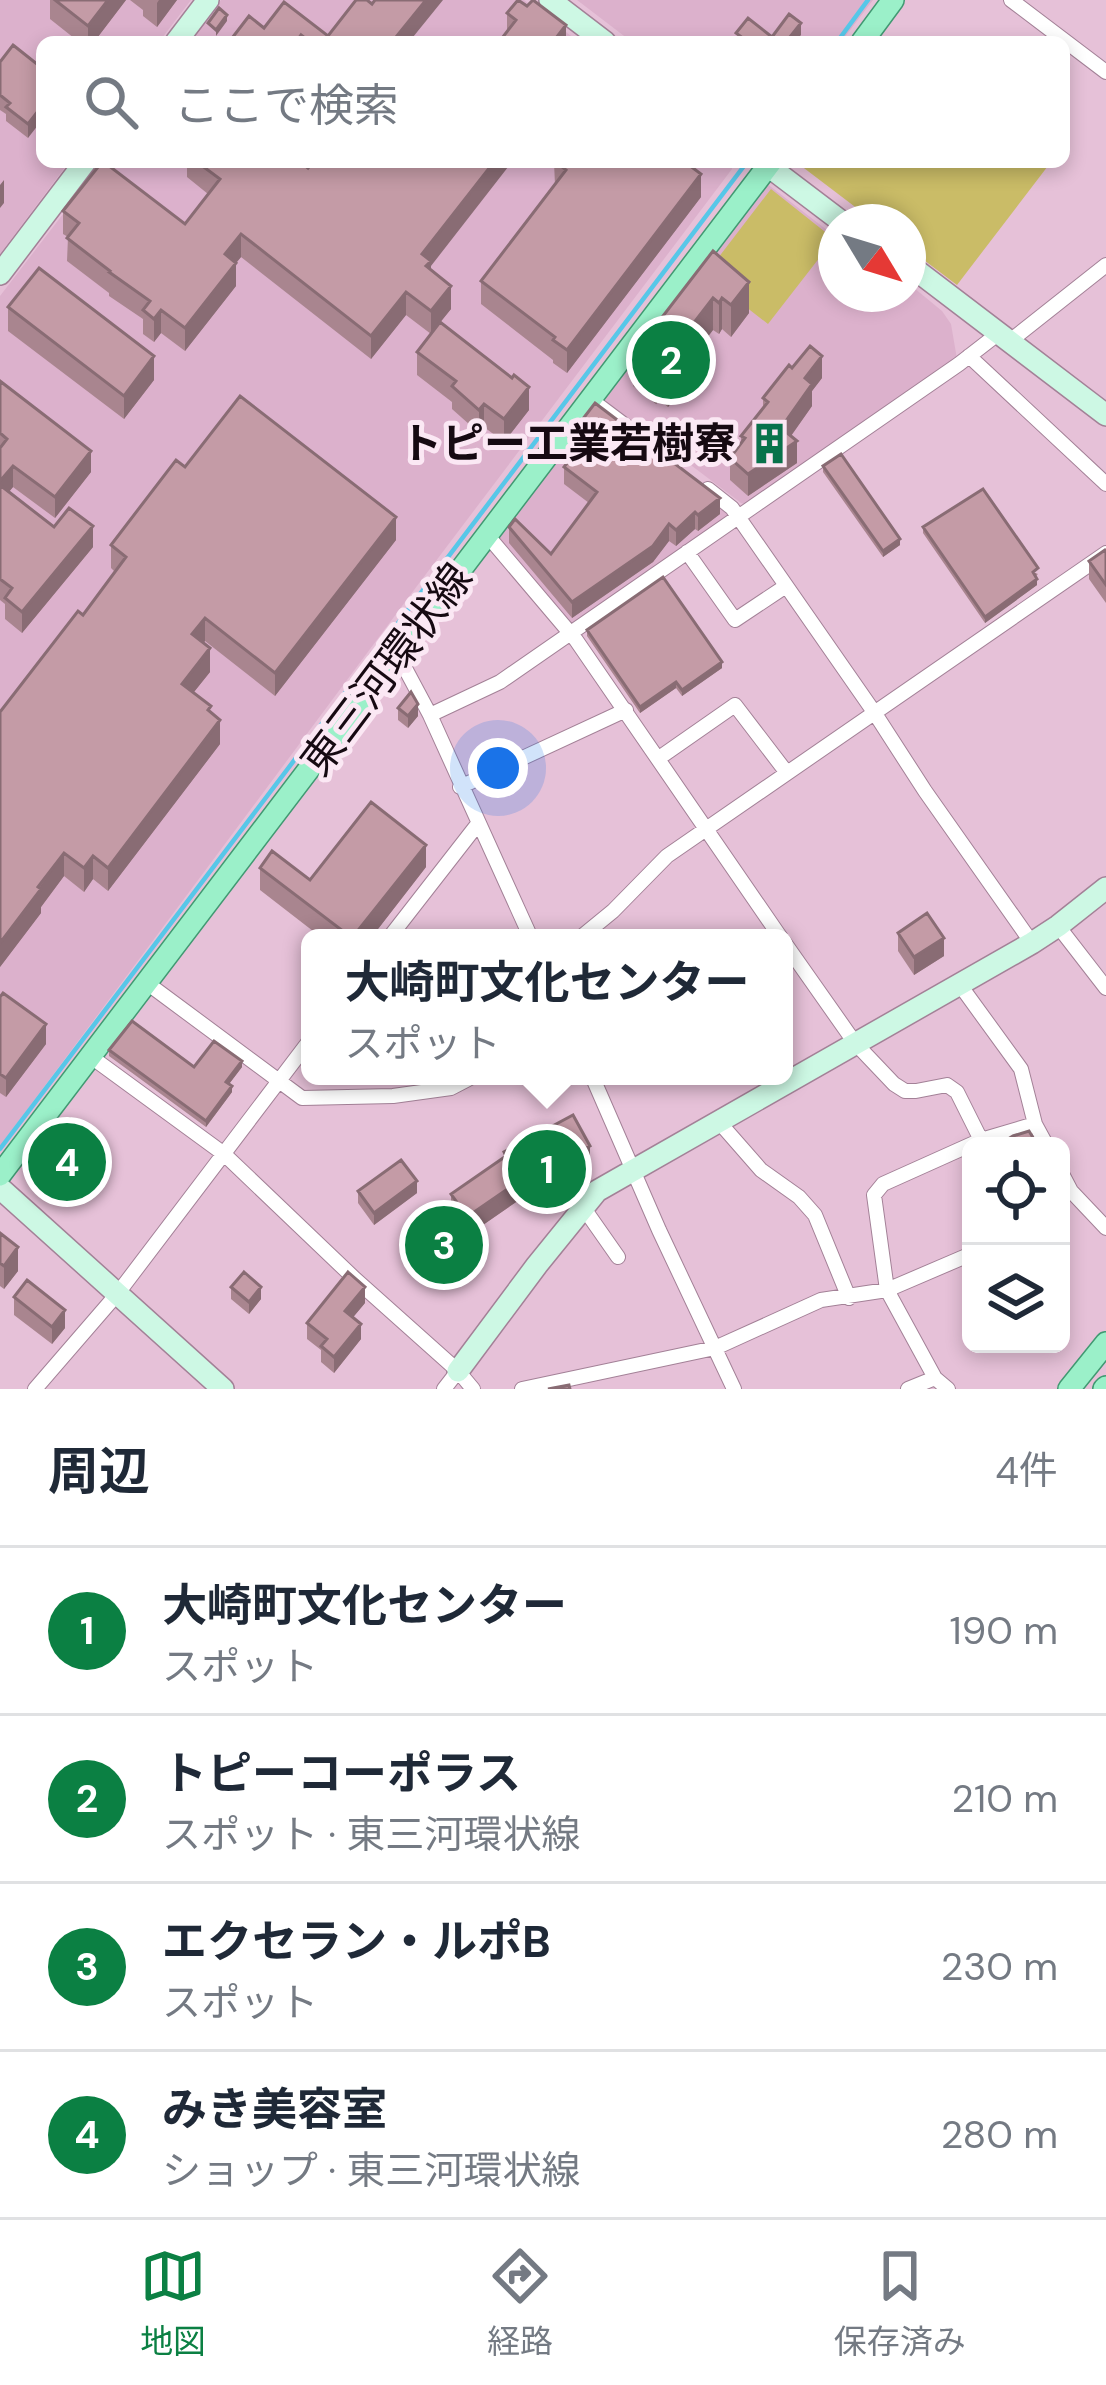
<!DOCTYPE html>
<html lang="ja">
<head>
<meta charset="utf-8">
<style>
  :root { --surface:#fff; --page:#f2f2f3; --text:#1f2937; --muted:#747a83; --line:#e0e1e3; --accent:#0b8043 }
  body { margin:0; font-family:"DM Sans","Noto Sans JP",sans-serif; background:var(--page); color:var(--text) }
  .controls { position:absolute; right:36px; bottom:36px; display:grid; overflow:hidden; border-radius:18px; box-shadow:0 6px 18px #0003 }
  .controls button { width:108px; height:108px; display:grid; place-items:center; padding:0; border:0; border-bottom:3px solid var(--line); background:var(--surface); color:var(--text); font:60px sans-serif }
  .compass { position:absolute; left:818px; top:204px; width:108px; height:108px; border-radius:50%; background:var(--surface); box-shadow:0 6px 18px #0003; rotate:128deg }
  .you { position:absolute; left:498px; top:768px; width:42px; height:42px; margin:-30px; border:9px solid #fff; border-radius:50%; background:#1a73e8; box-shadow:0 0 0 18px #1a73e833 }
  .badge { display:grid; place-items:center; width:78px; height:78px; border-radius:50%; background:var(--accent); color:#fff; font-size:39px; font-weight:700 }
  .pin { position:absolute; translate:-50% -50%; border:6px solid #fff; box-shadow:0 3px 12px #0006 }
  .popup { position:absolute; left:301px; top:929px; width:492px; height:156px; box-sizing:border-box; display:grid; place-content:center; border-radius:18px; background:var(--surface); filter:drop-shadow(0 3px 9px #0005); font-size:39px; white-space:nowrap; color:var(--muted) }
  .popup b { font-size:45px; color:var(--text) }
  .popup::after { content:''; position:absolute; left:50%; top:100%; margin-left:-24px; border:24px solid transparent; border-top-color:var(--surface) }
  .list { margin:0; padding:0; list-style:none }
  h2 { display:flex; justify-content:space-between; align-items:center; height:156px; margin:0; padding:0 48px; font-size:51px }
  h2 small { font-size:39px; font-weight:400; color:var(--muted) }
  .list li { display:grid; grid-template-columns:78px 1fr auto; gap:36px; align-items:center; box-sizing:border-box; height:168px; padding:0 48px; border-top:3px solid var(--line) }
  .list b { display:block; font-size:45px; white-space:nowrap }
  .list p { margin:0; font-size:39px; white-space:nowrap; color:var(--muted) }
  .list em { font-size:39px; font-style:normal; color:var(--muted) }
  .icon { flex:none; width:66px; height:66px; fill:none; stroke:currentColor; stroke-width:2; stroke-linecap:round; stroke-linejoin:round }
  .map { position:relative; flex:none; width:1106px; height:1389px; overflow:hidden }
  .search { position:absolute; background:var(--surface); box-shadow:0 6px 18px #0003; left:36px; right:36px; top:36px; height:132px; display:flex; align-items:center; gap:30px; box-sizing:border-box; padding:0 42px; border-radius:18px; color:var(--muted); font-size:45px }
  .sheet { height:828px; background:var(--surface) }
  nav { display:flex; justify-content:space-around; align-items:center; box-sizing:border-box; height:168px; border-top:3px solid var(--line); background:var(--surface); font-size:33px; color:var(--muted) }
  nav a { display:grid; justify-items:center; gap:6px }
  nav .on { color:var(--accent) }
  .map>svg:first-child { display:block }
  .built { fill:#dcb1cc }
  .green { fill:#cabc67 }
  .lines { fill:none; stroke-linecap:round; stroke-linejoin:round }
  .stream { stroke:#57c7e8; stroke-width:4.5 }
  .street-casing { stroke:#a38197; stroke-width:16 }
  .secondary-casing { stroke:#a38197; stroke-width:24 }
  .primary-casing { stroke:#419972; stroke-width:24 }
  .street { stroke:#fff; stroke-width:14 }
  .secondary { stroke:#cdf8e4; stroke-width:21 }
  .primary { stroke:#9bf0c9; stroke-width:21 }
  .wall { fill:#a9858f }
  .shaded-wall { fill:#896c74 }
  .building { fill:#c49ba6; stroke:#896c74; stroke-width:3 }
  .labels { text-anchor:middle; stroke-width:10; stroke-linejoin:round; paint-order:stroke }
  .poi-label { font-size:42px; font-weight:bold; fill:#160a12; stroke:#fbe8f4; text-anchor:end }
  .street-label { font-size:42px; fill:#160a12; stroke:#fbe8f4 }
</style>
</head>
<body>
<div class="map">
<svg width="1106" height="1389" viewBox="0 0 1106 1389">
  <rect width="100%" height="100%" fill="#e6c1d8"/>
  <!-- built -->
  <path class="built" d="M0,0H191L159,42H42V162H69L0,254Z
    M221,0H524L579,42H190Z
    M577,0H873L841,42H632Z
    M103,162H732V169L417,586L0,1146V296Z
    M766,183L836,237V294H908V283L942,311L951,324L957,359L747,505L741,503L606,401L604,395Z
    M592,410L730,515L572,624L565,623L496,536Z"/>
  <!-- green -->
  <path class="green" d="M796,162H1051L957,285L908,248V222H875Z
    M771,189L834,239L768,324L705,275Z"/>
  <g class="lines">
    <!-- stream -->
    <path class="stream" d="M837,42L868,0
      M0,1149L747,162"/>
    <defs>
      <path id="street" d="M1011,0L1106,72
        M1010,341L1106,265
        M969,356L1106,484
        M590,399L667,457
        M708,489L732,508L874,712L925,791L1032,943
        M487,535L576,640L781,938
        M687,552L735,620L786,586
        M398,655L430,715L531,938
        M430,715L500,682L959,364L999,333
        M659,758L735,705L787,773
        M460,787L626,710
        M1058,926L1106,988
        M389,938L477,825
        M580,938L613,911L667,856L1106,553
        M784,942L855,1043L894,1084L905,1091H916L947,1085L957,1092L981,1140L1035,1124
        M147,983L302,1098L393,1096L451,1088L474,1076
        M960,985L1021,1069L1035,1124L1047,1146
        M90,1056L224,1154L355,1279L458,1371L473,1389
        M592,1076L659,1230L734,1389
        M719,1122L761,1170L799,1197L815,1215L849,1298
        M1061,1172L1071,1191L1106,1228
        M583,1207L618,1257
        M35,1389L118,1293L310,1040
        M444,1389L458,1371
        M522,1389L715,1348L821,1300L887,1290L971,1254
        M908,1389L935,1378
        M948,1389L935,1378L887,1290L874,1195L883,1184L981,1140"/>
      <path id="secondary" d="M550,0L605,42
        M176,42L208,0
        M763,162L842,222
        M908,264L1106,415
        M0,274L85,162
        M0,1188L223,1389
        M458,1371L537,1265L597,1191L1032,943L1058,926L1106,888"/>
      <path id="primary" d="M862,42L893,0
        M0,1175L771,162
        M1069,1389L1106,1343
        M1104,1389L1106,1387"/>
    </defs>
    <!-- street casing -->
    <use href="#street" class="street-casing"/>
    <!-- secondary casing -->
    <use href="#secondary" class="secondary-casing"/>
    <!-- primary casing -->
    <use href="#primary" class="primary-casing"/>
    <!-- street -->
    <use href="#street" class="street"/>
    <!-- secondary -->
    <use href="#secondary" class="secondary"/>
    <!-- primary -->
    <use href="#primary" class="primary"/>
  </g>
  <!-- wall -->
  <path class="wall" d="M50,0H126L94,42H79L50,19Z
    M130,0H177L157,27L143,16V10Z
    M507,13L566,42L507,31Z
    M0,62L42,68L28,138L6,121V114L0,110Z
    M187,162H301L431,266V270L451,309L440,322L529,410L504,442L484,427L479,433L452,409V402L417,375V352L431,334L406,315L371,359L241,257L236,263V286L185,351L161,333L154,342L143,334V319L109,296V293L67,261L68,237L63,234V211L185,224L208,194L187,177Z
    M554,162H685L701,197L567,373L553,363V360L481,304V281L555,185Z
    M713,251L749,313L731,337L722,329L719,334L713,330L675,379V398L668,407L659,400L656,404L633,386V355Z
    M8,307L154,380L124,419L8,331Z
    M792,368L822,378L812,391V406L791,436L797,463L748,496L730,480V458L741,443V436L763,408V398Z
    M0,381L91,472L55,518L13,487L9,492L54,527L93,547L22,633L5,619V604L0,600Z
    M569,437L720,514L698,531L695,529L676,546L669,541L653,562L572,618L509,543V527L551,554L589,503L564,484V467L573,456L569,453Z
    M823,466L900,545L883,557L823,472Z
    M185,467L396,540L275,696L205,641L203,643L210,672L193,693L211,713L220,744L108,891L93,879L84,892L64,876L41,907V913L0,967L83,615L115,572L111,568V545Z
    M923,527L1038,574L1036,576L1037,585L985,623L923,533Z
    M1106,551V603L1089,579V561Z
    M587,630L722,668L682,696L676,688L640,713L587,636Z
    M398,708L418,716L408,728L398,720Z
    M426,867L371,938H322L260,890V868L310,880Z
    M898,933L944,956L914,975L898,951Z
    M0,997L46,1044L6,1097L0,1093Z
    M109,1050L194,1067H242L229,1084L232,1092L206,1127L109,1056Z
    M504,1152L590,1166L521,1203L519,1200L467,1236V1244L436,1267L421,1246V1226L451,1205V1194L504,1157Z
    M86,1155L51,1202L35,1190V1166Z
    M358,1191L417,1193L374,1225L358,1203Z
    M0,1233L18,1271L4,1289L0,1286Z
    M231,1287L261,1299L249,1314L231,1299Z
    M14,1297L65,1328L52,1344L14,1315Z
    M365,1303L353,1317L361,1339L334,1373L321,1362V1350L307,1339V1323Z"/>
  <!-- shaded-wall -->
  <path class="shaded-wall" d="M108,0H126L94,42H88V26Z
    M159,0H177L157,27V3Z
    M426,0H443L409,42H392Z
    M227,15V21L216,36V30Z
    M801,23V35L795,42H786Z
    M566,25V42H553Z
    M42,106V120L28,138V124Z
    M494,162H512L431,266V284L422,254Z
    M701,174V197L567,373V350Z
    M4,180V203L0,208V185Z
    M241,234V257L236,263V286L185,351V328L225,254Z
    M749,282V313L731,337V305Z
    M451,286V309L431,334V311Z
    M406,292V315L371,359V336Z
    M713,298V330L675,379V398L668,407L666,359Z
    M722,298V329L719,334V303Z
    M161,310V333L154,342V319Z
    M154,356V380L124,419V396Z
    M822,356V378L812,391V406L781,450V428L805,378Z
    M659,368V400L656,404V372Z
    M529,387V410L504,442V419Z
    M484,404V427L479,433V410Z
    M797,441V463L748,496V474Z
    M91,451V472L55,518V497Z
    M13,466V487L0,502V481Z
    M720,498V514L698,531V515Z
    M695,512V529L676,546V530Z
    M396,517V540L275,696V673Z
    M669,524V541L653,562L572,618V602Z
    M93,526V547L22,633V612Z
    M900,539V545L883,557V551Z
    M1037,579V585L985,623V617Z
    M205,618V641L192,658V634Z
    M210,648V672L182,707V684Z
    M722,662V668L682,696V690Z
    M676,682V688L640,713V707Z
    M418,704V716L408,728V716Z
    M220,720V744L108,891V868Z
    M426,845V867L371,938H353Z
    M64,853V876L41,907V913L0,967V943Z
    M93,856V879L84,892V868Z
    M944,938V956L914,975V957Z
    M46,1024V1044L6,1097V1078Z
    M242,1061V1067L226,1088V1082Z
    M232,1086V1092L206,1127V1121Z
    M86,1131V1155L51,1202V1178Z
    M590,1146V1166L521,1203V1184Z
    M417,1181V1193L374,1225V1213Z
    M519,1181V1200L467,1236V1244L436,1267V1247L464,1219Z
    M18,1247V1271L4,1289V1266Z
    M261,1287V1299L249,1314V1302Z
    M365,1287V1303L345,1327V1311Z
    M65,1310V1328L52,1344V1327Z
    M361,1324V1339L334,1373V1357Z"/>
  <!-- building -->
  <path class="building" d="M55,0H108L88,26Z
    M356,0H367L372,4L375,0H426L392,42H310L301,35L296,42H229L249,16L264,28L284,2L328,36Z
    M518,0L527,6L533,0L566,25L553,42H499L516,20L507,13Z
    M219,8L227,15L216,30L208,23Z
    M789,14L801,23L786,42H748L736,33L748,18L772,37Z
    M13,45L42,68V106L28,124L6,107L10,103L0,95V62Z
    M102,162H104L185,224L220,179L197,162H301L308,168L313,162H494L422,254L431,261L426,266L451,286L431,311L406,292L371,336L241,234L225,254L236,263L185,328L161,310L154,319L143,310L150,301L109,272L110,271L67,238L79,223L63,211Z
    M556,162H685L701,174L567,350L553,340L555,337L481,281L566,170Z
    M713,251L749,282L731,305L722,298L719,303L713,298L666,359L675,366L668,375L659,368L656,372L633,355Z
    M39,268L154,356L124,396L8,307Z
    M440,322L512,378L514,375L529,387L504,419L484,404L479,410L452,386L456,381L417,352Z
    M810,346L822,356L805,378L812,384L781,428L797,441L748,474L730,458L745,438L741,436L768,402L763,398L789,365L792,368Z
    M0,381L91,451L55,497L13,466L0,481V448L7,439L0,433Z
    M240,396L396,517L275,673L205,618L192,634L210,648L182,684L211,706L208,710L220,720L108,868L93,856L84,868L64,853L38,887L41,889L0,943V712L78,611L83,615L126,557L111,545L176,460L185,467Z
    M595,403L720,498L698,515L695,512L676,530L669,524L653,546L572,602L509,527L515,519L551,554L597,492L564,467L581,445L569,437Z
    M841,454L900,539L883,551L823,466Z
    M0,485L54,527L69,508L93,526L22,612L5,598L12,588L0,579Z
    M983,489L1038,568L1033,572L1037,579L985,617L923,527Z
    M1105,550L1106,551V585L1089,561Z
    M663,577L722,662L682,690L676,682L640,707L587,630Z
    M411,692L418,704L408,716L398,708Z
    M371,802L426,845L352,938L260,868L272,851L310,880Z
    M927,913L944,938L914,957L898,933Z
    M3,993L46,1024L6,1078L0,1074V997Z
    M132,1021L194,1067L214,1041L242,1061L226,1082L232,1086L206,1121L109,1050Z
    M573,1115L590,1146L521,1184L519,1181L464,1219L467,1225L436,1247L421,1226L456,1201L451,1194L506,1156L504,1152Z
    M70,1119L86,1131L51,1178L35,1166Z
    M1029,1131L1038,1146H1000V1144L1013,1136Z
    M401,1160L417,1181L374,1213L358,1191Z
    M0,1233L18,1247L4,1266L0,1263Z
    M244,1272L261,1287L249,1302L231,1287Z
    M348,1272L365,1287L345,1311L361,1324L334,1357L321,1346L327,1339L307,1323Z
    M27,1280L65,1310L52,1327L14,1297Z
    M569,1385L570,1389H548Z"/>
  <!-- icons -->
  <defs>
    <symbol id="building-bare" viewBox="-9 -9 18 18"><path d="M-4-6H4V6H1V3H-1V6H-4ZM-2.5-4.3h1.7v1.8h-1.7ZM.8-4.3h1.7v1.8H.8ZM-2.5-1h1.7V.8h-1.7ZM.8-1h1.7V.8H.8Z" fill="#08724b" stroke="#fbe8f4" stroke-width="2.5" paint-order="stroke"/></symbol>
  </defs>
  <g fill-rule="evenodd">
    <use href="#building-bare" x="740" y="414" width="59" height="59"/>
  </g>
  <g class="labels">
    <!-- poi labels -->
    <g class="poi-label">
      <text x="736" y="458">トピー工業若樹寮</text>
    </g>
    <!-- street labels -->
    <g class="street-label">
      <text transform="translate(386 669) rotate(-53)" y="15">東三河環状線</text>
    </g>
  </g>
</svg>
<div class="controls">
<button><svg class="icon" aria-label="locate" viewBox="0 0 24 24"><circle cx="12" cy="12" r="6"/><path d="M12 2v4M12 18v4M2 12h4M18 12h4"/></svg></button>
<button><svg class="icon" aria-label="layers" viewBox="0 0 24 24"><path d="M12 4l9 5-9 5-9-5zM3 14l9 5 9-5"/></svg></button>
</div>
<svg class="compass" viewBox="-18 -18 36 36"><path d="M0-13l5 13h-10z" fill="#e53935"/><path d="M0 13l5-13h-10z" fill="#747a83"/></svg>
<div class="you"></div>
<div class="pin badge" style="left:547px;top:1169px">1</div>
<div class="popup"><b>大崎町文化センター</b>スポット</div>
<div class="pin badge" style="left:671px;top:360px">2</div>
<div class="pin badge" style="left:444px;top:1245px">3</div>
<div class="pin badge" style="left:67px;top:1162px">4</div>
<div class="search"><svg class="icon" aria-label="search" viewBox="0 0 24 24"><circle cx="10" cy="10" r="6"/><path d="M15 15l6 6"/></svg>ここで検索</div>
</div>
<section class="sheet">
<h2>周辺<small>4件</small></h2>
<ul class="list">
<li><span class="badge">1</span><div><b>大崎町文化センター</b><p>スポット</p></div><em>190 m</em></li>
<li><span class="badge">2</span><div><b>トピーコーポラス</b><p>スポット · 東三河環状線</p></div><em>210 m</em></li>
<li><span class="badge">3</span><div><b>エクセラン・ルポB</b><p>スポット</p></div><em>230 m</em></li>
<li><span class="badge">4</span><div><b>みき美容室</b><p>ショップ · 東三河環状線</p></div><em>280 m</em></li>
</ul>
</section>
<nav>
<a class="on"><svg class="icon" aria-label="map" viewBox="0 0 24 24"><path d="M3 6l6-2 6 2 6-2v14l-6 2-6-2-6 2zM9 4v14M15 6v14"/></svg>地図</a>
<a><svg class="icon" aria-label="directions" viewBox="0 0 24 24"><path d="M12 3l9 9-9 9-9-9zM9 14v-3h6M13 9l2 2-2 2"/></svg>経路</a>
<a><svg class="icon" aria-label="saved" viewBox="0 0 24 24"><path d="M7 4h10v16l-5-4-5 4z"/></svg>保存済み</a>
</nav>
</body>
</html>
